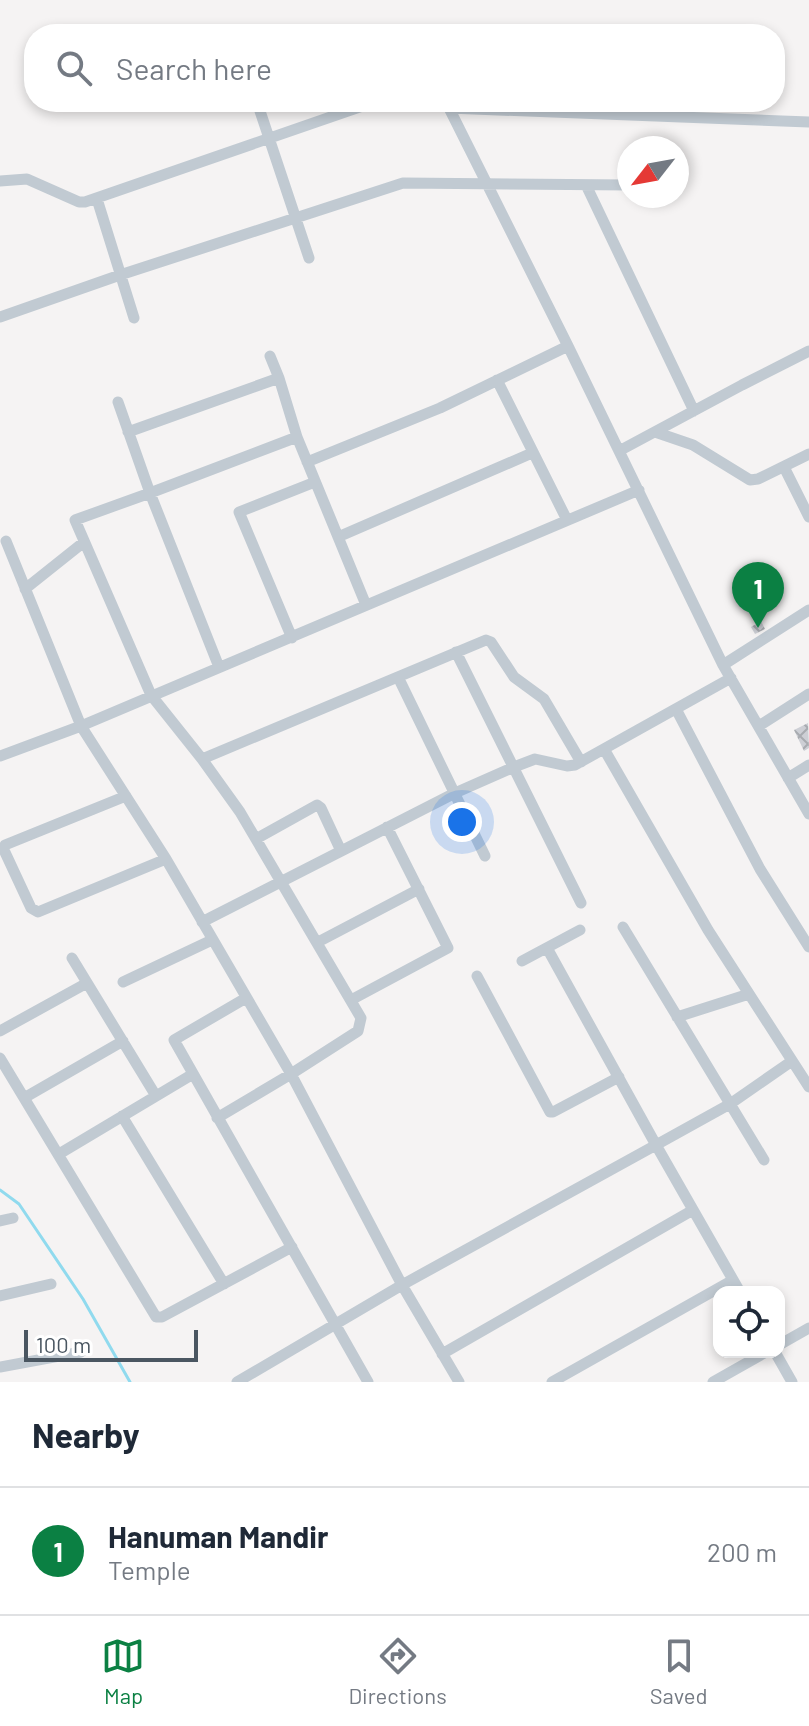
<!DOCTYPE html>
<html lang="en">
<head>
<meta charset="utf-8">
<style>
  :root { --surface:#fff; --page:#f6f6f7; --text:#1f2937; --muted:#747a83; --line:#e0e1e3; --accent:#0b8043 }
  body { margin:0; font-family:Barlow,sans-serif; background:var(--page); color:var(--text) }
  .controls { position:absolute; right:24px; bottom:24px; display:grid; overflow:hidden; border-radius:16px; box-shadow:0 4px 12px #0003 }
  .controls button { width:72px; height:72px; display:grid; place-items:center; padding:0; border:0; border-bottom:2px solid var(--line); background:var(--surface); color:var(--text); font:40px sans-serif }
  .compass { position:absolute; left:617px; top:136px; width:72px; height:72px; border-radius:50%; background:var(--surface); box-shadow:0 4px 12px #0003; rotate:239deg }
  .scale { position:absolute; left:24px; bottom:20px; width:174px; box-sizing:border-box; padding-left:8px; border:4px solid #4a5661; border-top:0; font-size:22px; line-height:28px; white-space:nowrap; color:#4a5661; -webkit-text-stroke:6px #fff; paint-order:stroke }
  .you { position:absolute; left:462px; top:822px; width:28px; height:28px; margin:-20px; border:6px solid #fff; border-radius:50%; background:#1a73e8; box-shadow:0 0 0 12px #1a73e833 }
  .badge { display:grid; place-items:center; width:52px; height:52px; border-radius:50%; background:var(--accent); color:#fff; font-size:26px; font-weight:700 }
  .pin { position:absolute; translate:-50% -66px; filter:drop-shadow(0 2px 4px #0008) }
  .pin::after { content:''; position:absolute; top:42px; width:28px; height:24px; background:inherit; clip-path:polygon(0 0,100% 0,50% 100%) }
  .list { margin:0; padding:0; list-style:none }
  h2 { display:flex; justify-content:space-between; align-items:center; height:104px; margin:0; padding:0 32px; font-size:34px }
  h2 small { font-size:26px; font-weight:400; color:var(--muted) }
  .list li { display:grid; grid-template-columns:52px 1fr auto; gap:24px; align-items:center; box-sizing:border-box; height:128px; padding:0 32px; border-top:2px solid var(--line) }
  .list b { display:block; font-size:30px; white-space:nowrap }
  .list p { margin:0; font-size:26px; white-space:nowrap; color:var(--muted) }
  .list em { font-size:26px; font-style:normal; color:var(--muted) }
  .icon { flex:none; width:44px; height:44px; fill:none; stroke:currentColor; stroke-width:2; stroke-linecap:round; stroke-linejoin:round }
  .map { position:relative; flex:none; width:809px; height:1382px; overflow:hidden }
  .search { position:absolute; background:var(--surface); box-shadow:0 4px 12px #0003; left:24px; right:24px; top:24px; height:88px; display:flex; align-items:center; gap:20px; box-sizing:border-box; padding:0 28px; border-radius:32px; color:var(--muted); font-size:30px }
  .sheet { height:232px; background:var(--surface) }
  nav { display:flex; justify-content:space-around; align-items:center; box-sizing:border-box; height:112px; border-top:2px solid var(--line); background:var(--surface); font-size:22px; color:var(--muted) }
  nav a { display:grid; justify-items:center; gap:4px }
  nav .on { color:var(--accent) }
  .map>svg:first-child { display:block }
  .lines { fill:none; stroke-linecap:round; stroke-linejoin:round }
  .stream { stroke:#90daee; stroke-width:3 }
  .building { fill:url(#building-cross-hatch) }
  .minor { stroke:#c1cad2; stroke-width:11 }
</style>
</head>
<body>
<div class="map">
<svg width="809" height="1382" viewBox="0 0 809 1382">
  <defs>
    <pattern id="building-cross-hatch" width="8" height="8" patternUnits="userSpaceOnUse" patternTransform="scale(2)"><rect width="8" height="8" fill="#cdcfd5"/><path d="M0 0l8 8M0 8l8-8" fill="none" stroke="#a8abb0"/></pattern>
  </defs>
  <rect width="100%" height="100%" fill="#f5f3f3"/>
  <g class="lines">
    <!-- stream -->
    <path class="stream" d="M0,1190L19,1204L83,1299L130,1382"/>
  </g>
  <!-- building -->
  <path class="building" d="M761,621L765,629L755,634L751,627Z
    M808,723L809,748L804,751L794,730Z"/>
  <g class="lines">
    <!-- minor -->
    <path class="minor" d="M257,102L309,258
      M446,102L568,346L723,665L809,814
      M449,108L809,122
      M0,181L27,179L79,202H85L374,102
      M586,185L694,411
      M97,199L134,318
      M0,317L120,275L403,183L629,185
      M270,356L279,378L297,437L366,605
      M497,380L567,520
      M118,402L150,493L219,667
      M128,432L279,378
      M655,432L693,445L750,480L758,479L809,454
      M619,451L742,385L809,351
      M307,462L440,408L568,346
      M784,467L809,517
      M338,537L532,453
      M6,541L81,726L166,859L291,1074L402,1285L459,1382
      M25,589L84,542
      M292,638L239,512L315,482
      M456,652L581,903
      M723,665L809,610
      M398,677L485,856
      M676,709L760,869L809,947
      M759,726L809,694
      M604,749L708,930L809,1087
      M0,756L81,726L639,490
      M202,759L486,640L491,642L514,677L544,699L581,762
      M788,778L809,765
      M126,796L5,845L4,850L31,908L38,912L166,859
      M256,839L317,805L321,808L341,851
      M202,922L455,793L514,767L535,759L567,766L575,765L731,678
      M623,927L764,1160
      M318,942L419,889
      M547,948L656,1145L730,1104L792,1061
      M72,958L156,1096
      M522,961L580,930
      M477,976L550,1112H553L619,1077
      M123,982L212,940
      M246,998L174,1040L368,1382
      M351,1000L448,948L387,827
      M677,1017L749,994
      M0,1031L87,983
      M0,1058L156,1317H162L292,1247
      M24,1098L123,1041
      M122,1116L224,1284
      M217,1118L291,1074L358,1031L361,1018L240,812L202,759L151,695L75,520L150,493L297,437
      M59,1154L193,1074
      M0,1221L13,1218
      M0,1296L51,1284
      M779,1345L809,1328
      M775,1352L792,1382
      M442,1354L693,1210
      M0,1367L81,1352
      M237,1382L402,1285L656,1145L740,1292
      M552,1382L733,1280
      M713,1382L766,1352"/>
  </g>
</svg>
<div class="controls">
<button><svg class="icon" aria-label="locate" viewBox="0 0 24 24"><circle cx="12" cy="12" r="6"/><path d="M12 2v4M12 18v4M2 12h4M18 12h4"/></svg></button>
</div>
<svg class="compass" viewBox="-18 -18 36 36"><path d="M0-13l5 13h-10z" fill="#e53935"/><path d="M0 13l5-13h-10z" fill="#747a83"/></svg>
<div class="scale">100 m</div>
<div class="you"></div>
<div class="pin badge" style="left:758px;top:628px">1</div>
<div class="search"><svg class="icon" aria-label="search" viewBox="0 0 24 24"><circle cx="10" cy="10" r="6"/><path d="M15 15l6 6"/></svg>Search here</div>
</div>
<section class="sheet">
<h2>Nearby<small></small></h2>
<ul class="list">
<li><span class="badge">1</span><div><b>Hanuman Mandir</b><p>Temple</p></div><em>200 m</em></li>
</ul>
</section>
<nav>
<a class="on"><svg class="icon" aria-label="map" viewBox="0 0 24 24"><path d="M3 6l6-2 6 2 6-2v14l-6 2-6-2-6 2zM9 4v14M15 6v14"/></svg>Map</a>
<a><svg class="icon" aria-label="directions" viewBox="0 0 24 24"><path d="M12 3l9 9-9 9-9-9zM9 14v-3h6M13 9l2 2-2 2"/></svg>Directions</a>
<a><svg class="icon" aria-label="saved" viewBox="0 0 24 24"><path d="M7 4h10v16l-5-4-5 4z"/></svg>Saved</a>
</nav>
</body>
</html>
